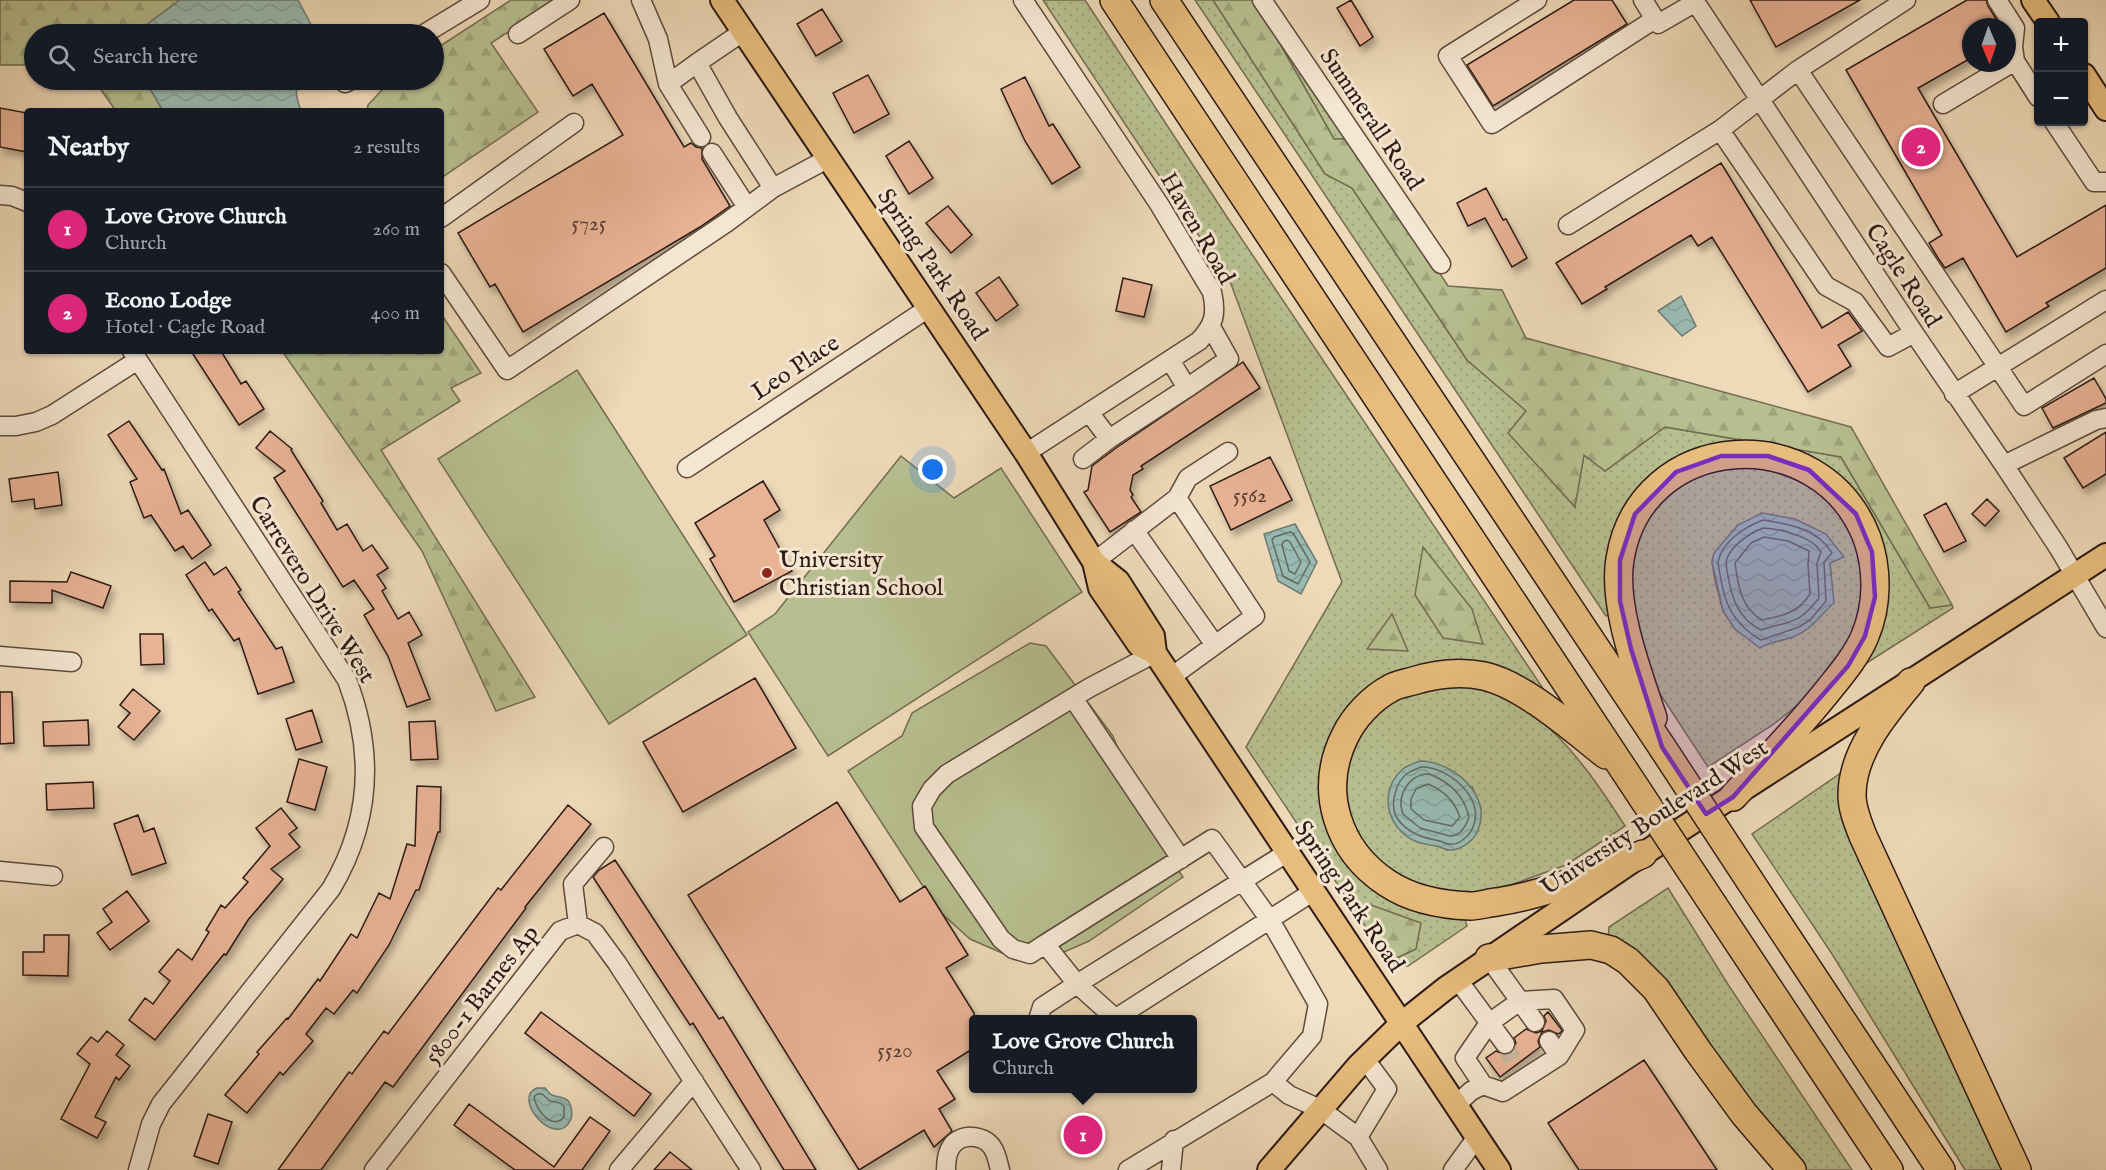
<!DOCTYPE html>
<html lang="en">
<head>
<meta charset="utf-8">
<style>
  :root { --surface:#171b24; --page:#20242c; --text:#f1f3f6; --muted:#9ea1a6; --line:#363941; --accent:#db2777 }
  body { margin:0; font-family:"IM FELL English",serif; background:var(--page); color:var(--text) }
  .controls { position:absolute; right:18px; top:18px; display:grid; overflow:hidden; border-radius:6px; box-shadow:0 2px 4px #0004 }
  .controls button { width:54px; height:54px; display:grid; place-items:center; padding:0; border:0; border-bottom:2px solid var(--line); background:var(--surface); color:var(--text); font:30px sans-serif }
  .compass { position:absolute; left:1962px; top:18px; width:54px; height:54px; border-radius:50%; background:var(--surface); box-shadow:0 2px 4px #0004; rotate:178deg }
  .you { position:absolute; left:933px; top:470px; width:21px; height:21px; margin:-15px; border:4px solid #fff; border-radius:50%; background:#1a73e8; box-shadow:0 0 0 9px #1a73e833 }
  .badge { display:grid; place-items:center; width:39px; height:39px; border-radius:50%; background:var(--accent); color:#fff; font-size:20px; font-weight:700 }
  .pin { position:absolute; translate:-50% -50%; border:3px solid #fff; box-shadow:0 2px 6px #0006 }
  .popup { position:absolute; left:969px; top:1015px; width:228px; height:78px; box-sizing:border-box; display:grid; place-content:center; border-radius:6px; background:var(--surface); filter:drop-shadow(0 2px 4px #0005); font-size:20px; white-space:nowrap; color:var(--muted) }
  .popup b { font-size:22px; color:var(--text) }
  .popup::after { content:''; position:absolute; left:50%; top:100%; margin-left:-12px; border:12px solid transparent; border-top-color:var(--surface) }
  .list { margin:0; padding:0; list-style:none }
  h2 { display:flex; justify-content:space-between; align-items:center; height:78px; margin:0; padding:0 24px; font-size:26px }
  h2 small { font-size:20px; font-weight:400; color:var(--muted) }
  .list li { display:grid; grid-template-columns:39px 1fr auto; gap:18px; align-items:center; box-sizing:border-box; height:84px; padding:0 24px; border-top:2px solid var(--line) }
  .list b { display:block; font-size:22px; white-space:nowrap }
  .list p { margin:0; font-size:20px; white-space:nowrap; color:var(--muted) }
  .list em { font-size:20px; font-style:normal; color:var(--muted) }
  .icon { flex:none; width:33px; height:33px; fill:none; stroke:currentColor; stroke-width:2; stroke-linecap:round; stroke-linejoin:round }
  .map { position:relative; flex:none; width:2106px; height:1170px; overflow:hidden }
  .search { position:absolute; background:var(--surface); box-shadow:0 2px 4px #0004; left:24px; top:24px; width:420px; height:66px; display:flex; align-items:center; gap:15px; box-sizing:border-box; padding:0 21px; border-radius:33px; color:var(--muted); font-size:22px }
  .panel { position:absolute; background:var(--surface); box-shadow:0 2px 4px #0004; left:24px; top:108px; width:420px; height:246px; border-radius:6px }
  .map>svg:first-child { display:block }
  .grass { fill:url(#grass-dots); stroke:#726c52; stroke-width:1.5; fill-rule:evenodd }
  .forest { fill:url(#forest-firs); stroke:#726c52; stroke-width:1.5 }
  .pitch { fill:#b7bf90; stroke:#726c52; stroke-width:1.5 }
  .water { fill:url(#water-waves); stroke:#6d7a73; stroke-width:1.5 }
  .lines { fill:none; stroke-linecap:round; stroke-linejoin:round }
  .shore { stroke:#626a63; stroke-width:1.5 }
  .building { fill:#e8b295; stroke:#2c1a14; stroke-width:1.5; filter:url(#shadow) }
  .minor-tunnel { stroke:#c7b397; stroke-width:18; stroke-dasharray:18 9; stroke-linecap:butt }
  .minor-casing { stroke:#5c4a3d; stroke-width:21 }
  .major-casing { stroke:#2c1a14; stroke-width:26 }
  .highway-casing { stroke:#2c1a14; stroke-width:30 }
  .minor { stroke:#f4e6d1; stroke-width:18 }
  .major { stroke:#e7bc7c; stroke-width:22 }
  .highway { stroke:#e7bc7c; stroke-width:27 }
  .highway-bridge-casing { stroke:#2c1a14; stroke-width:30; stroke-linecap:butt }
  .highway-bridge { stroke:#e7bc7c; stroke-width:27 }
  .marked { fill:#7b2cbf; fill-opacity:0.2; stroke:#7b2cbf; stroke-width:4.5; stroke-linejoin:round }
  .poi-dot { fill:#8f2418; stroke:#f4e6d1; stroke-width:2 }
  .labels { text-anchor:middle; stroke-width:6; stroke-linejoin:round; paint-order:stroke }
  .number-label { font-size:21px; fill:#5b4034 }
  .street-label { font-size:24px; fill:#2c1a14; stroke:#f4e6d1 }
  .poi-label { font-size:24px; fill:#2c1a14; stroke:#f4e6d1; text-anchor:start }
</style>
</head>
<body>
<div class="map">
<svg width="2106" height="1170" viewBox="0 0 2106 1170">
  <defs>
    <pattern id="grass-dots" width="8" height="8" patternUnits="userSpaceOnUse" patternTransform="scale(1.5)"><rect width="8" height="8" fill="#b7bf90"/><path d="M2 2h.1M6 6h.1" fill="none" stroke="#9ea47b" stroke-width="1.8" stroke-linecap="round"/></pattern>
    <pattern id="forest-firs" width="22" height="20" patternUnits="userSpaceOnUse" patternTransform="scale(1.5)"><rect width="22" height="20" fill="#b7bf90"/><path d="M5 1l3.5 6h-7zM16 11l3.5 6h-7z" fill="#9ea47b"/></pattern>
    <pattern id="water-waves" width="16" height="10" patternUnits="userSpaceOnUse" patternTransform="scale(1.5)"><rect width="16" height="10" fill="#99bab2"/><path d="M0 5q4-4 8 0t8 0" fill="none" stroke="#849f98"/></pattern>
    <filter id="shadow"><feDropShadow dx="3.5" dy="6" stdDeviation="3" flood-color="#0004"/></filter>
  </defs>
  <rect width="100%" height="100%" fill="#eed9b8"/>
  <filter id="stains"><feTurbulence type="fractalNoise" baseFrequency=".00333" numOctaves="4"/><feColorMatrix values="0 0 0 0 .2 0 0 0 0 .09 0 0 0 0 .02 0 0 0 .5 -.17"/></filter>
  <radialGradient id="worn" r=".72"><stop offset=".6" stop-color="#630" stop-opacity="0"/><stop offset="1" stop-color="#630" stop-opacity=".3"/></radialGradient>
  <!-- grass -->
  <path class="grass" d="M1043,0H1085L1227,217L1544,690L1541,695L1515,678L1387,681L1323,797L1403,904L1465,919L1467,926L1408,966L1398,967L1388,962L1416,949L1371,905L1354,909L1246,747L1342,582L1231,284Z
    M1195,0H1213L1325,174L1352,188L1467,360L1527,411L1574,506L1584,455L1605,471L1665,427L1740,440L1682,459L1644,486L1614,612L1606,616Z
    M1255,0L1352,139H1334Z
    M1791,448L1841,457L1930,608L1952,605L1953,608L1862,666L1875,530L1838,476Z
    M1725,466L1786,471L1832,501L1860,549L1863,602L1850,638L1841,653L1805,699L1774,724L1708,767L1651,680L1628,592L1637,536L1659,502L1684,483ZM1738,525L1843,557L1830,563L1833,603C1817,618 1814,626 1792,636C1782,642 1771,641 1760,647L1735,629L1723,611L1715,580L1712,562L1714,553Z
    M1438,686C1447,686 1457,686 1466,687C1538,693 1589,770 1625,826L1566,865L1505,887L1470,893L1438,890L1400,880L1369,855L1346,814L1344,770L1362,729L1382,709L1397,699L1412,693ZM1472,787L1481,808L1447,850C1432,842 1419,844 1402,832Z
    M1841,773L1846,776L2011,1170H1965L1832,954L1752,834Z
    M1668,888L1729,986L1852,1170H1801L1608,941L1609,927Z"/>
  <!-- forest -->
  <path class="forest" d="M0,0H180L134,34H34V65H0Z
    M511,0H559L491,43L538,112L441,178V111H367L368,105L391,80H434V50Z
    M1213,0H1255L1334,139H1352L1448,286L1502,290L1526,338L1851,427L1952,605L1930,608L1841,457L1665,427L1605,471L1584,455L1575,507L1508,433L1526,411L1467,360L1352,188L1325,174Z
    M94,80H145L163,111H116Z
    M441,314L481,373L451,388L460,401L381,450L535,697L496,711L422,551L282,351H441Z
    M1423,547L1472,609L1483,644L1443,638L1415,595Z
    M1392,614L1408,651L1367,649Z
    M1371,905L1421,923L1416,949L1388,962L1354,909Z"/>
  <!-- pitch -->
  <path class="pitch" d="M577,370L747,635L609,724L438,459Z
    M901,456L954,498L1001,468L1082,592L828,756L748,632L775,614Z
    M1030,643L1046,646L1113,736L1149,827L1183,877L1089,941L1064,952L1002,953L970,939L939,911L848,771L902,736L912,713Z"/>
  <!-- water -->
  <path class="water" d="M180,0H298L316,34H134Z
    M145,80H299C294,90 297,100 301,111H163Z
    M1681,296L1696,326L1682,336L1658,311Z
    M1762,513L1795,519L1826,534L1844,557L1830,563L1834,603C1819,616 1813,629 1793,637C1781,641 1771,641 1760,648L1735,629L1723,611L1712,562L1714,553L1738,525Z
    M1295,524L1317,562L1301,594L1278,581L1264,534Z
    M1420,761C1452,761 1493,795 1478,830C1474,841 1461,850 1450,850C1445,850 1442,847 1437,846C1429,845 1422,844 1415,841C1386,828 1378,790 1403,769C1408,765 1415,763 1420,761Z
    M537,1088H545C548,1091 549,1094 552,1095C558,1098 564,1095 569,1102C572,1107 573,1116 570,1121C555,1149 511,1098 537,1088Z"/>
  <g class="lines">
    <!-- shore -->
    <path class="shore" d="M1763,520C1789,524 1818,529 1832,553L1824,562L1826,601L1810,620L1799,627L1761,640C1728,621 1723,597 1718,562C1722,541 1745,527 1763,520Z
      M1763,528C1780,529 1812,536 1821,552L1817,563L1819,598C1797,626 1791,620 1761,630C1739,619 1732,600 1728,576C1727,571 1725,563 1727,558C1734,543 1749,534 1763,528Z
      M1290,532L1293,533L1310,562L1298,584L1283,576L1272,540L1274,537Z
      M1764,537L1788,541L1809,551L1808,565L1810,594C1799,612 1783,616 1762,620C1741,608 1738,585 1735,563L1751,543Z
      M1287,540L1290,542L1301,562L1295,574L1289,571L1282,545L1283,542Z
      M1421,767C1447,766 1486,798 1473,827C1470,835 1459,846 1449,844C1446,844 1443,842 1440,841C1432,839 1422,838 1414,833C1408,830 1401,824 1397,818C1389,805 1396,781 1408,773C1412,770 1417,769 1421,767Z
      M1429,774C1450,782 1464,795 1469,817C1466,826 1460,836 1450,836L1420,828L1403,814C1396,796 1409,774 1429,774Z
      M1428,784C1444,791 1453,799 1460,817L1452,826L1424,820L1411,809V799L1416,789Z
      M542,1094L550,1101L560,1103L564,1106V1117C552,1131 536,1110 534,1097L537,1094Z"/>
  </g>
  <!-- building -->
  <path class="building" d="M1351,0L1373,37L1360,46L1337,8Z
    M1574,0H1612L1627,24L1493,106L1467,65Z
    M1750,0H1860L1776,47Z
    M1967,0H1986L1988,6L2001,27H1971V58L1918,88L2017,257L2106,205V268L2046,303L2049,306L2006,332L1963,258L1945,268L1938,258L1929,243L1942,235L1846,70Z
    M822,9L842,41L816,56L797,24Z
    M604,13L684,147L691,143L696,147L702,148V159L730,206L700,227L523,332L495,284L490,287L458,233L623,135L592,84L573,96L544,49Z
    M868,75L889,114L854,133L833,93Z
    M1025,77L1049,126L1053,124L1080,167L1052,184L1025,141L1001,89Z
    M0,108L27,113V152L0,147Z
    M909,141L933,178L909,194L886,156Z
    M1721,163L1822,328L1848,312L1862,331L1838,345L1851,366L1808,392L1712,237L1698,246L1691,235L1605,287L1607,289L1582,304L1556,263Z
    M1486,188L1503,220L1506,219L1527,258L1512,267L1485,218L1468,226L1457,203Z
    M948,206L972,235L951,253L926,223Z
    M999,277L1018,305L996,321L976,293Z
    M1123,278L1152,285L1144,317L1116,311Z
    M191,351H221L241,384L246,381L264,409L239,425Z
    M1243,362L1260,388L1141,466L1143,469L1133,475L1130,490L1133,495L1131,497L1141,512L1110,532L1084,492L1088,490L1092,466L1116,448Z
    M2094,378L2106,399V403L2053,428L2042,408Z
    M129,421L162,470L164,469L181,514L188,510L211,545L192,559L183,546L175,551L151,515L144,518L130,482L137,479L108,435Z
    M270,431L292,449L291,450L323,501L321,503L337,530L347,524L363,551L372,545L388,568L377,575L386,588L382,591L398,619L409,612L422,635L408,643L430,699L407,707L388,656L364,615L374,609L354,580L343,587L274,478L285,471L256,448Z
    M2106,432V474L2083,488L2064,458Z
    M1270,457L1292,500L1231,530L1210,486Z
    M58,472L62,505L35,509L34,499L12,502L9,479Z
    M763,481L780,510L764,520L792,571L734,602L710,559L715,556L695,523Z
    M1987,499L1999,511L1985,526L1972,514Z
    M1946,503L1966,541L1944,552L1924,515Z
    M205,562L214,575L226,567L241,590L238,592L276,649L282,647L294,682L258,694L239,638L234,641L212,609L209,611L186,575Z
    M71,572L111,586L103,608L52,590V603L10,602V581L67,582Z
    M140,634H163L164,664L141,665Z
    M755,678L796,748L683,812L643,742Z
    M133,689L160,711L134,740L118,727L130,713L120,705Z
    M0,692H12L14,743L0,744Z
    M312,710L322,742L296,750L286,719Z
    M88,720L89,745L44,746L43,722Z
    M435,721L438,759L411,760L409,722Z
    M299,759L327,767L315,810L287,802Z
    M93,782L94,808L47,810L46,784Z
    M417,786L441,787L440,832H438L419,890H416L389,945L357,993L353,990L334,1014L326,1008L306,1034L313,1041L283,1075L280,1072L247,1113L225,1095L259,1054L257,1052L287,1018L288,1019L318,979L320,981L351,934L357,938L379,893L390,899L407,844L415,846Z
    M837,802L900,902L925,886L968,955L946,968L974,1013V1048L937,1071L955,1099L939,1109L952,1131L934,1147L924,1130L859,1170L688,895Z
    M568,805L591,824L525,907L526,908L393,1087L385,1082L321,1170H278L349,1072L352,1074L384,1031L388,1034L498,888L501,890Z
    M281,808L297,828L289,834L300,847L271,869L283,879L248,920L226,955L224,954L155,1040L129,1020L145,998L153,1004L170,981L159,972L178,949L192,960L209,932L206,930L221,905L225,908L248,882L243,878L270,846L256,828Z
    M138,815L144,832L154,828L166,863L132,875L114,824Z
    M615,860L719,1019L723,1017L816,1170H784L693,1023L690,1025L593,877L599,870Z
    M127,891L149,921L110,950L97,933L112,922L103,909Z
    M44,935H69L68,976L23,975V952H44Z
    M541,1012L651,1094L634,1116L525,1033Z
    M1548,1012L1562,1030L1561,1032L1558,1034L1549,1030L1542,1032L1538,1041L1540,1047L1500,1077L1486,1058L1496,1051L1506,1055L1512,1053L1516,1043L1514,1038L1526,1029L1536,1033L1542,1031L1546,1021L1544,1016Z
    M107,1031L124,1045L116,1055L130,1066L119,1080L116,1077L95,1117L106,1122L97,1138L61,1119L90,1064L77,1054L91,1037L98,1042Z
    M1644,1060L1717,1170H1579L1548,1123Z
    M469,1104L554,1167L590,1117L610,1131L582,1170H515L454,1125Z
    M208,1114L232,1122L218,1164L194,1156Z
    M670,1152L692,1170H654Z"/>
  <g class="lines">
    <!-- minor-tunnel -->
    <path class="minor-tunnel" d="M1505,1044L1516,1065"/>
    <defs>
      <path id="minor" d="M641,0L658,39L668,84L701,137
        M1023,0L1159,204L1212,292C1217,314 1214,325 1199,341L1026,453
        M1262,0L1441,264
        M1537,0L1448,56L1492,124L1655,19
        M1643,0L1658,24L1696,2
        M1694,0L1914,333L2004,465L2058,547L2106,628
        M1906,0L1798,70L1720,130L1826,286L1855,302L1888,347L1914,333
        M1997,0L2015,28L2013,47L2015,61L2038,97
        M744,31L697,63L728,118L773,188L829,158
        M424,34L480,0
        M518,34L570,0
        M1798,70L2024,406L2106,354
        M345,83L351,80
        M668,84L697,63
        M1943,104L2015,61
        M2054,122L2094,182H2106
        M712,153L747,207
        M0,195L12,196L27,202
        M441,218L574,123
        M1568,225L1720,130
        M441,273L507,370L726,223L773,188
        M132,351L347,680C375,753 371,822 331,889L161,1104L151,1124L138,1170
        M1187,388L1229,359L1211,327
        M1954,394L2106,300
        M1089,412L1109,439L1187,388L1170,360
        M0,426H16L36,422L52,415L138,360
        M1083,459L1109,439
        M2004,465L2096,420L2106,418
        M687,468L930,307
        M1134,530L1215,645
        M1094,562L1177,498L1188,478L1228,452
        M0,656L72,662
        M1171,677L1255,616L1177,498
        M1073,698L1181,859
        M0,871L53,876
        M578,924L573,884L604,847
        M1045,944L1212,839L1270,920L1318,1004L1312,1036L1273,1082
        M1489,958L1535,1022
        M1458,980L1505,1044
        M1115,1018L1077,984L1045,944L1030,954L1013,949L1001,939L924,827L922,806L932,789L947,774L1089,688L1155,653
        M1038,1020L1042,1007L1077,984L1288,852
        M1113,1020L1314,891
        M1483,1085L1465,1058L1489,1023L1520,1001L1554,999L1575,1030L1559,1056
        M1456,1105L1471,1091L1483,1085L1503,1092L1559,1056L1549,1041
        M1358,1137L1387,1089L1365,1059
        M374,1170L560,931L578,924L595,933L617,963L751,1170
        M619,1170L694,1081
        M946,1170C946,1163 947,1153 951,1147C960,1133 983,1134 992,1147C997,1154 998,1163 1000,1170
        M1128,1170L1273,1082L1289,1095L1320,1109L1358,1137L1378,1170
        M1171,1170L1174,1140
        M1453,1170L1477,1137"/>
      <path id="major" d="M722,0L1026,453L1094,562L1118,581L1153,636L1155,653L1499,1170
        M2033,0L2048,22
        M2084,75L2106,109
        M1094,562L1100,588L1139,645L1155,653
        M1269,1170L1359,1065L1402,1023L1446,988L1643,854L2106,555"/>
      <path id="highway" d="M1114,0L1624,770
        M1164,0L1662,747
        M1911,682C1885,713 1852,752 1852,795C1852,809 1858,823 1863,836L2017,1170
        M1653,718C1638,673 1612,605 1620,559C1641,429 1821,418 1867,538C1878,569 1878,605 1865,636C1857,655 1843,672 1830,688C1800,726 1766,761 1733,797
        M1606,755C1574,730 1524,685 1484,676C1460,671 1436,674 1413,681C1406,683 1397,684 1391,688C1372,698 1354,717 1345,736C1318,790 1337,850 1387,883C1411,899 1442,905 1470,906C1478,906 1488,903 1497,902C1547,894 1596,874 1643,854
        M1750,881L1941,1170
        M1714,906L1889,1170
        M1489,958L1541,949L1591,945L1611,950L1628,961L1656,989L1698,1051L1744,1114L1792,1170"/>
    </defs>
    <!-- minor casing -->
    <use href="#minor" class="minor-casing"/>
    <!-- major casing -->
    <use href="#major" class="major-casing"/>
    <!-- highway casing -->
    <use href="#highway" class="highway-casing"/>
    <!-- minor -->
    <use href="#minor" class="minor"/>
    <!-- major -->
    <use href="#major" class="major"/>
    <!-- highway -->
    <use href="#highway" class="highway"/>
    <defs>
      <path id="highway-bridge" d="M1662,747L1750,881
        M1624,770L1714,906"/>
    </defs>
    <!-- highway-bridge casing -->
    <use href="#highway-bridge" class="highway-bridge-casing"/>
    <!-- highway-bridge -->
    <use href="#highway-bridge" class="highway-bridge"/>
  </g>
  <!-- marked area -->
  <path class="marked" d="M1721,456H1768L1809,470L1856,514L1872,552L1875,597L1865,636L1848,666L1733,797L1706,814L1662,747L1631,649L1620,601V560L1635,514L1676,472Z"/>
  <!-- markers -->
  <circle class="poi-dot" cx="767" cy="573" r="6"/>
  <g class="labels">
    <!-- number labels -->
    <g class="number-label">
      <text x="589" y="230">5725</text>
      <text x="1250" y="502">5562</text>
      <text x="895" y="1057">5520</text>
    </g>
    <!-- street labels -->
    <g class="street-label">
      <text transform="translate(1372 119) rotate(56)" y="8">Summerall Road</text>
      <text transform="translate(1198 228) rotate(60)" y="8">Haven Road</text>
      <text transform="translate(933 264) rotate(56)" y="8">Spring Park Road</text>
      <text transform="translate(1904 275) rotate(57)" y="8">Cagle Road</text>
      <text transform="translate(795 367) rotate(-33)" y="8">Leo Place</text>
      <text transform="translate(313 589) rotate(58)" y="8">Carrevero Drive West</text>
      <text transform="translate(1654 817) rotate(-33)" y="8">University Boulevard West</text>
      <text transform="translate(1350 896) rotate(56)" y="8">Spring Park Road</text>
      <text transform="translate(481 994) rotate(-52)" y="8">5800-1 Barnes Ap</text>
    </g>
    <!-- poi labels -->
    <g class="poi-label">
      <text x="779" y="567">University<tspan x="779" dy="28">Christian School</tspan></text>
    </g>
  </g>
  <rect width="100%" height="100%" filter="url(#stains)"/>
  <rect width="100%" height="100%" fill="url(#worn)"/>
</svg>
<div class="controls">
<button>+</button>
<button>−</button>
</div>
<svg class="compass" viewBox="-18 -18 36 36"><path d="M0-13l5 13h-10z" fill="#e53935"/><path d="M0 13l5-13h-10z" fill="#9ea1a6"/></svg>
<div class="you"></div>
<div class="pin badge" style="left:1083px;top:1135px">1</div>
<div class="popup"><b>Love Grove Church</b>Church</div>
<div class="pin badge" style="left:1921px;top:147px">2</div>
<div class="search"><svg class="icon" aria-label="search" viewBox="0 0 24 24"><circle cx="10" cy="10" r="6"/><path d="M15 15l6 6"/></svg>Search here</div>
<section class="panel">
<h2>Nearby<small>2 results</small></h2>
<ul class="list">
<li><span class="badge">1</span><div><b>Love Grove Church</b><p>Church</p></div><em>260 m</em></li>
<li><span class="badge">2</span><div><b>Econo Lodge</b><p>Hotel · Cagle Road</p></div><em>400 m</em></li>
</ul>
</section>
</div>
</body>
</html>
